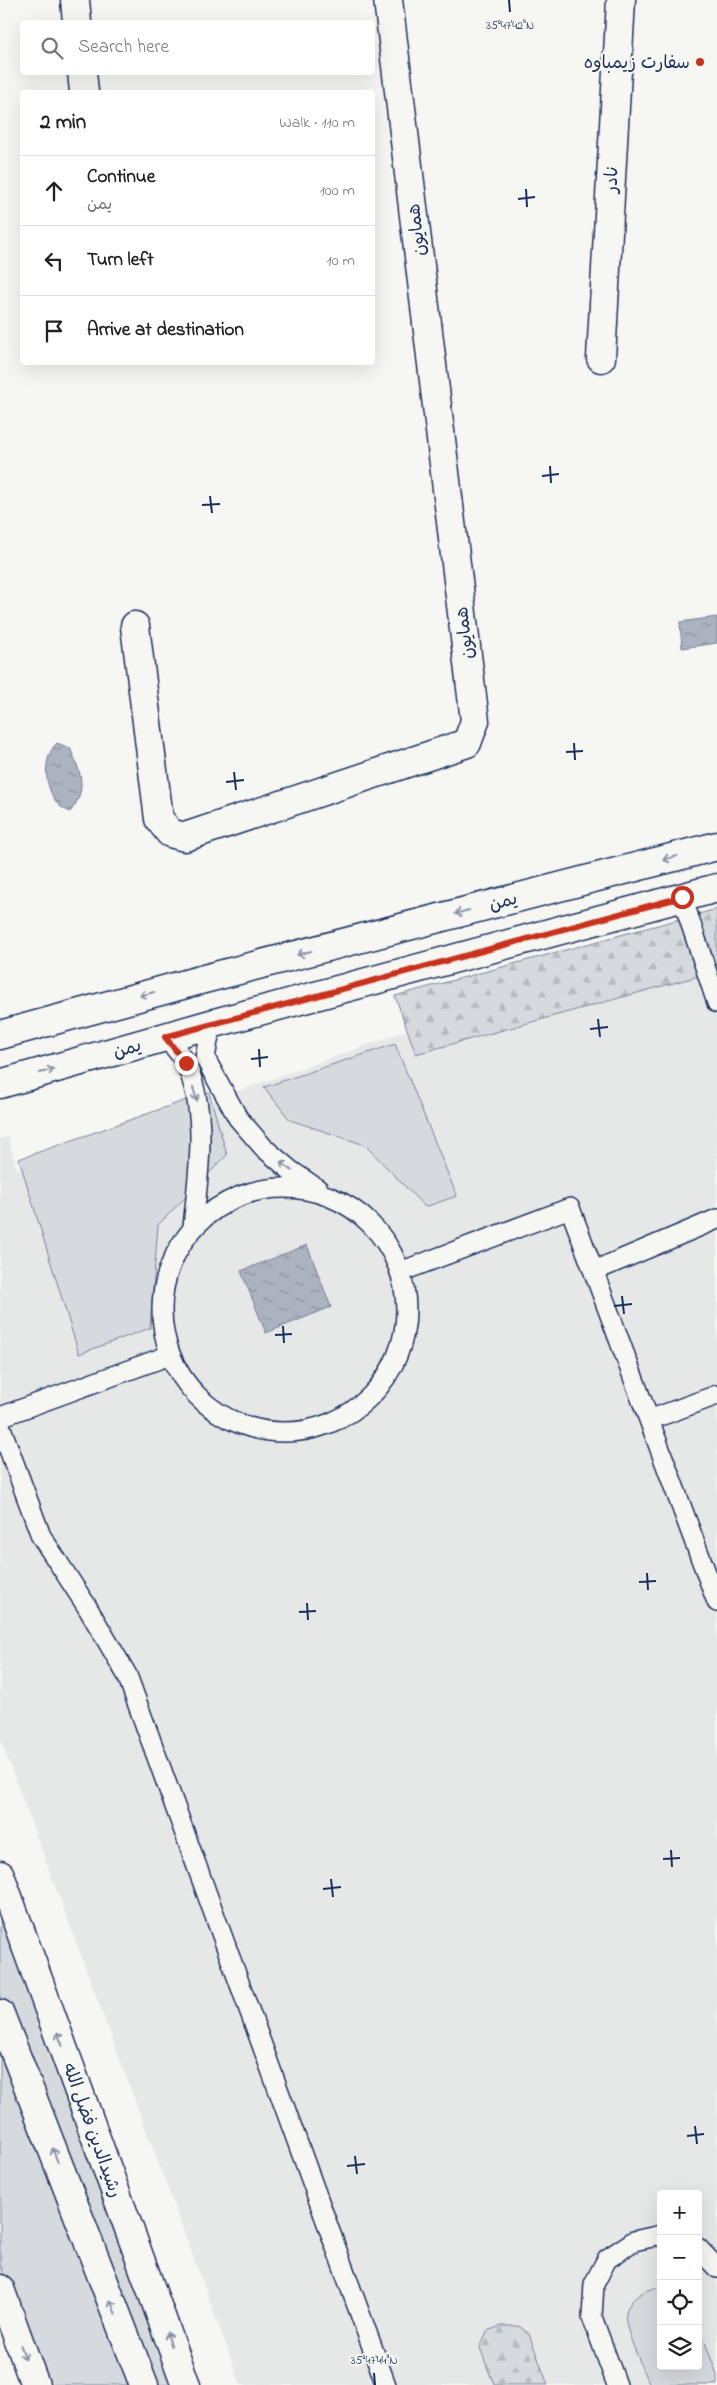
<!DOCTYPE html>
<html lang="en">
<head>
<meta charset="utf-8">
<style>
  :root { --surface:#fff; --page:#f6f6f6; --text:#222; --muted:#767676; --line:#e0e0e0 }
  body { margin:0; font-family:"Indie Flower","Playpen Sans Arabic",sans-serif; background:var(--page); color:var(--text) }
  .controls { position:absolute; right:15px; bottom:15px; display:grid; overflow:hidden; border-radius:5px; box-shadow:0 5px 20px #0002 }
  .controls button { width:45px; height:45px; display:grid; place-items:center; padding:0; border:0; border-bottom:1px solid var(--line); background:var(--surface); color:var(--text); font:25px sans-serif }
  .stop { position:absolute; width:15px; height:15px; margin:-11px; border:4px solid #c8321e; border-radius:50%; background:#fff }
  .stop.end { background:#c8321e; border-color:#fff; box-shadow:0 1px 5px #0008 }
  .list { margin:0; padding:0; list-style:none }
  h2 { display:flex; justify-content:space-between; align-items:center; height:65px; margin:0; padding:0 20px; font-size:21px }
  h2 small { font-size:16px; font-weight:400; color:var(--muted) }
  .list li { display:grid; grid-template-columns:32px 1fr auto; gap:15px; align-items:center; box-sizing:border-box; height:70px; padding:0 20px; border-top:1px solid var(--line) }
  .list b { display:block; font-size:19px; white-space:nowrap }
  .list p { margin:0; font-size:16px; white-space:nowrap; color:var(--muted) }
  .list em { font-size:16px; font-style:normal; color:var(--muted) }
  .icon { flex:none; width:28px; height:28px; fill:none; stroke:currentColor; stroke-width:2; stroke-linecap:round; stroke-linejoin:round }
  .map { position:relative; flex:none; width:717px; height:2385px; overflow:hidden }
  .search { position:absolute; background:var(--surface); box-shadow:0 5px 20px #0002; left:20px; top:20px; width:355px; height:55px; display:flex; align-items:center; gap:12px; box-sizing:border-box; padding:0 18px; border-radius:5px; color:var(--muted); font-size:19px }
  .panel { position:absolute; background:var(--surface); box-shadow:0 5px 20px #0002; left:20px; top:90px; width:355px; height:275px; border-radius:5px }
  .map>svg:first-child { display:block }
  .built { fill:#e6e7e7; fill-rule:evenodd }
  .green { fill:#d6d9dd; stroke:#78849e }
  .forest { fill:url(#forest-firs); stroke:#78849e }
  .water { fill:url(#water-ripples); stroke:#717e99 }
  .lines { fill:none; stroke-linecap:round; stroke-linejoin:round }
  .service-casing { stroke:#1b2f5e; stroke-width:22 }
  .minor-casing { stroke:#1b2f5e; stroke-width:31 }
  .secondary-casing { stroke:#1b2f5e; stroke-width:31 }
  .service { stroke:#f6f6f2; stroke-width:19 }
  .minor { stroke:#f6f6f2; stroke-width:28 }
  .secondary { stroke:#f6f6f2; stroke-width:28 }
  .oneway { stroke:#8892a8 }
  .route { stroke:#c8321e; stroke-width:6 }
  .ticks { fill:none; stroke:#1b2f5e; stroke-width:2 }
  .poi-dot { fill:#c8321e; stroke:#f6f6f2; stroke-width:2 }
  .labels { text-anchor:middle; stroke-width:4; stroke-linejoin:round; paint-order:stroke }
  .poi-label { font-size:18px; fill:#1b2f5e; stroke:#f6f6f2; text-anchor:end }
  .street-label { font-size:18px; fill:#1b2f5e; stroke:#f6f6f2 }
  .ticks-label { font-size:12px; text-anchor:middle; fill:#1b2f5e; stroke:#f6f6f2; stroke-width:4; stroke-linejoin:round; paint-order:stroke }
</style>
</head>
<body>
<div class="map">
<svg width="717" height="2385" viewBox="0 0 717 2385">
  <defs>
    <pattern id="forest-firs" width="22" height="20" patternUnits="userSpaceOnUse" patternTransform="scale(1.25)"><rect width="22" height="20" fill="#d6d9dd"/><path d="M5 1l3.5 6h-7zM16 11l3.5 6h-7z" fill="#b7bbc0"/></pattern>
    <pattern id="water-ripples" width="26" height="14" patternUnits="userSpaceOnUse" patternTransform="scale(1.25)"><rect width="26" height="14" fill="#abb2c0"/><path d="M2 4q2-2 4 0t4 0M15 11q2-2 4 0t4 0" fill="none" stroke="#8a919f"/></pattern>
  </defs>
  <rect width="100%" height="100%" fill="#f6f6f2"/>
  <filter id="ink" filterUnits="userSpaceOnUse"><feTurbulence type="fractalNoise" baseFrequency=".02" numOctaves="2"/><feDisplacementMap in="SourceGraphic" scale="10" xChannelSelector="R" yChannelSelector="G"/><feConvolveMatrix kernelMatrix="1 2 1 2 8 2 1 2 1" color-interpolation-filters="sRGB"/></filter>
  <g filter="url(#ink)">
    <!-- built -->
    <path class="built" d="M717,936V2385H241L0,1738V1139L8,1137L17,1170L440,1019ZM661,2194H698V2366H661Z"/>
    <!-- green -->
    <path class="green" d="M395,1044L457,1196L425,1207L365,1145L290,1120L264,1087Z
      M209,1092L227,1155L158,1225L150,1328L79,1354L19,1159Z
      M0,1905L171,2385H45L0,2264Z
      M661,2287V2366H698V2323L717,2375V2385H650C642,2365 630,2343 626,2322C622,2302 644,2288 661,2287Z"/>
    <!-- forest -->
    <path class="forest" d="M717,909V971L416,1054L395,996Z
      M501,2326H519L529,2334L548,2385H494L480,2348L487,2331Z"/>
    <!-- water -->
    <path class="water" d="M717,617V643L682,648L680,622Z
      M57,743L70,748C81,772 88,790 70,812C66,810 60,807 57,803C44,786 42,758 57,743Z
      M307,1245L331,1307L266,1333L241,1271Z"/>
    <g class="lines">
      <defs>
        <path id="service" d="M682,897L717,1003
          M211,1024L205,1058L238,1118L264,1148L290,1170L318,1189
          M165,1037C172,1045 182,1054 186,1064C209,1115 198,1174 193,1227
          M162 1310a122 122 0 1 1 244 0a122 122 0 1 1-244 0Z
          M594,1271L717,1219
          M400,1272L570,1208L717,1602
          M0,1417L170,1355
          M649,1420L717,1395
          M0,1425L41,1536L86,1605L127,1675L386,2385
          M698,2248L717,2268
          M617,2385L592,2317L594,2284L607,2259L634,2241L661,2235"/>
        <path id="minor" d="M75,0L77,22
          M82,72L84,92
          M601,358L621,0
          M135,626L159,819L170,833L185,837L467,743L475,721L388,0"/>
        <path id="secondary" d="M0,1035L204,979L717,846
          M0,1084L211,1024L717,888
          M0,1875L186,2385
          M0,2014L144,2385
          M0,2289L35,2385"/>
      </defs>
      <!-- service casing -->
      <use href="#service" class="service-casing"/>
      <!-- minor casing -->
      <use href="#minor" class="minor-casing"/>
      <!-- secondary casing -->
      <use href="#secondary" class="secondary-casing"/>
      <!-- service -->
      <use href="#service" class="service"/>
      <!-- minor -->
      <use href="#minor" class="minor"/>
      <!-- secondary -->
      <use href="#secondary" class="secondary"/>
    </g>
    <!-- one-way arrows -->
    <defs><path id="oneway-shaft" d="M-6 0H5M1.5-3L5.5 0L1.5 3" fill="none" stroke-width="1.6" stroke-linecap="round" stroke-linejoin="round" transform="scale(1.25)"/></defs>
    <g class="oneway">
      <use href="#oneway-shaft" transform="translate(670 858) rotate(165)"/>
      <use href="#oneway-shaft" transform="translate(462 912) rotate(165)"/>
      <use href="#oneway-shaft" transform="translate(304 953) rotate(165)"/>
      <use href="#oneway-shaft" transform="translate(147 994) rotate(165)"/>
      <use href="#oneway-shaft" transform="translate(47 1071) rotate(-16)"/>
      <use href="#oneway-shaft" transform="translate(195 1094) rotate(74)"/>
      <use href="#oneway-shaft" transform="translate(286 1166) rotate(-141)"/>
      <use href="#oneway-shaft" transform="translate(60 2039) rotate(-110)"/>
      <use href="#oneway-shaft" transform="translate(55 2155) rotate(-111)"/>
      <use href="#oneway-shaft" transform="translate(113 2307) rotate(-111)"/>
      <use href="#oneway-shaft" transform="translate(169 2339) rotate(-110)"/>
      <use href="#oneway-shaft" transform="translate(23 2352) rotate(70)"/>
    </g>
  </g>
  <g class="lines" filter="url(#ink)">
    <!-- route -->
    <path class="route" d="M186,1063L165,1037L682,897"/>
  </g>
  <!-- ticks -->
  <path class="ticks" d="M509,0L510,12M526,189L527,207M518,199L535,197M550,466L551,483M542,476L559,474M210,496L212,513M202,505L220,504M574,743L575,760M566,752L583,751M234,772L236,790M226,782L244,780M598,1019L600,1037M590,1029L608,1027M259,1049L260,1067M251,1059L268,1057M622,1296L624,1314M614,1306L632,1304M283,1326L284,1343M275,1335L292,1334M647,1573L648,1590M639,1582L656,1581M307,1603L308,1620M299,1612L316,1611M671,1850L672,1867M663,1859L680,1858M331,1879L333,1897M323,1889L341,1887M695,2126L697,2144M687,2136L704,2134M355,2156L357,2174M347,2166L365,2164M374,2373L375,2385"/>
  <!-- markers -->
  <circle class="poi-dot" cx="700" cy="62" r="5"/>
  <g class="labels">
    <!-- poi labels -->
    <g class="poi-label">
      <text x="690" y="68">سفارت زیمباوه</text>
    </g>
    <!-- street labels -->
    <g class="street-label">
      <text transform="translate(611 179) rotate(-87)" y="6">نادر</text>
      <text transform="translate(416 230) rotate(-97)" y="6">همایون</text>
      <text transform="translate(464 633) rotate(-97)" y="6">همایون</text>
      <text transform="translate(503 901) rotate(-15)" y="6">یمن</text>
      <text transform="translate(127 1048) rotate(-16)" y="6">یمن</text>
      <text transform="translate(93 2130) rotate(70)" y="6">رشیدالدین فضل الله</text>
    </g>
  </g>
  <g class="ticks-label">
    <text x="510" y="29">35°47'42"N</text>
    <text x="374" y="2364">35°47'44"N</text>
  </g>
</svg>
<div class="controls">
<button>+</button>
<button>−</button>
<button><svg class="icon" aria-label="locate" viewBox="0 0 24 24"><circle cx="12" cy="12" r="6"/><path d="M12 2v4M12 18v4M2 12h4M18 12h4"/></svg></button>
<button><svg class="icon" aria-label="layers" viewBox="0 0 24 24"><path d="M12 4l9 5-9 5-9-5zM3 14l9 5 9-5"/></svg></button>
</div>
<div class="stop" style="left:682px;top:897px"></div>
<div class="stop end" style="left:186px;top:1063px"></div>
<div class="search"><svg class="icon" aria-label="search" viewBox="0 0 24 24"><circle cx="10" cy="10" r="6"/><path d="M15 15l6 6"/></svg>Search here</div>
<section class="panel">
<h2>2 min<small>Walk · 110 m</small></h2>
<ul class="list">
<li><svg class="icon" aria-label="ahead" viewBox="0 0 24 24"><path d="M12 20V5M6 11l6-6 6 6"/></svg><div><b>Continue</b><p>یمن</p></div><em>100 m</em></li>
<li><svg class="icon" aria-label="left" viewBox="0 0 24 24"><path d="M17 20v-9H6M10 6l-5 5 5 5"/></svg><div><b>Turn left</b></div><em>10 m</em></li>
<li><svg class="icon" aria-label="arrive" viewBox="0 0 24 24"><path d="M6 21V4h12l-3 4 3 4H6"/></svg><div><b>Arrive at destination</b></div></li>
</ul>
</section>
</div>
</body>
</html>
